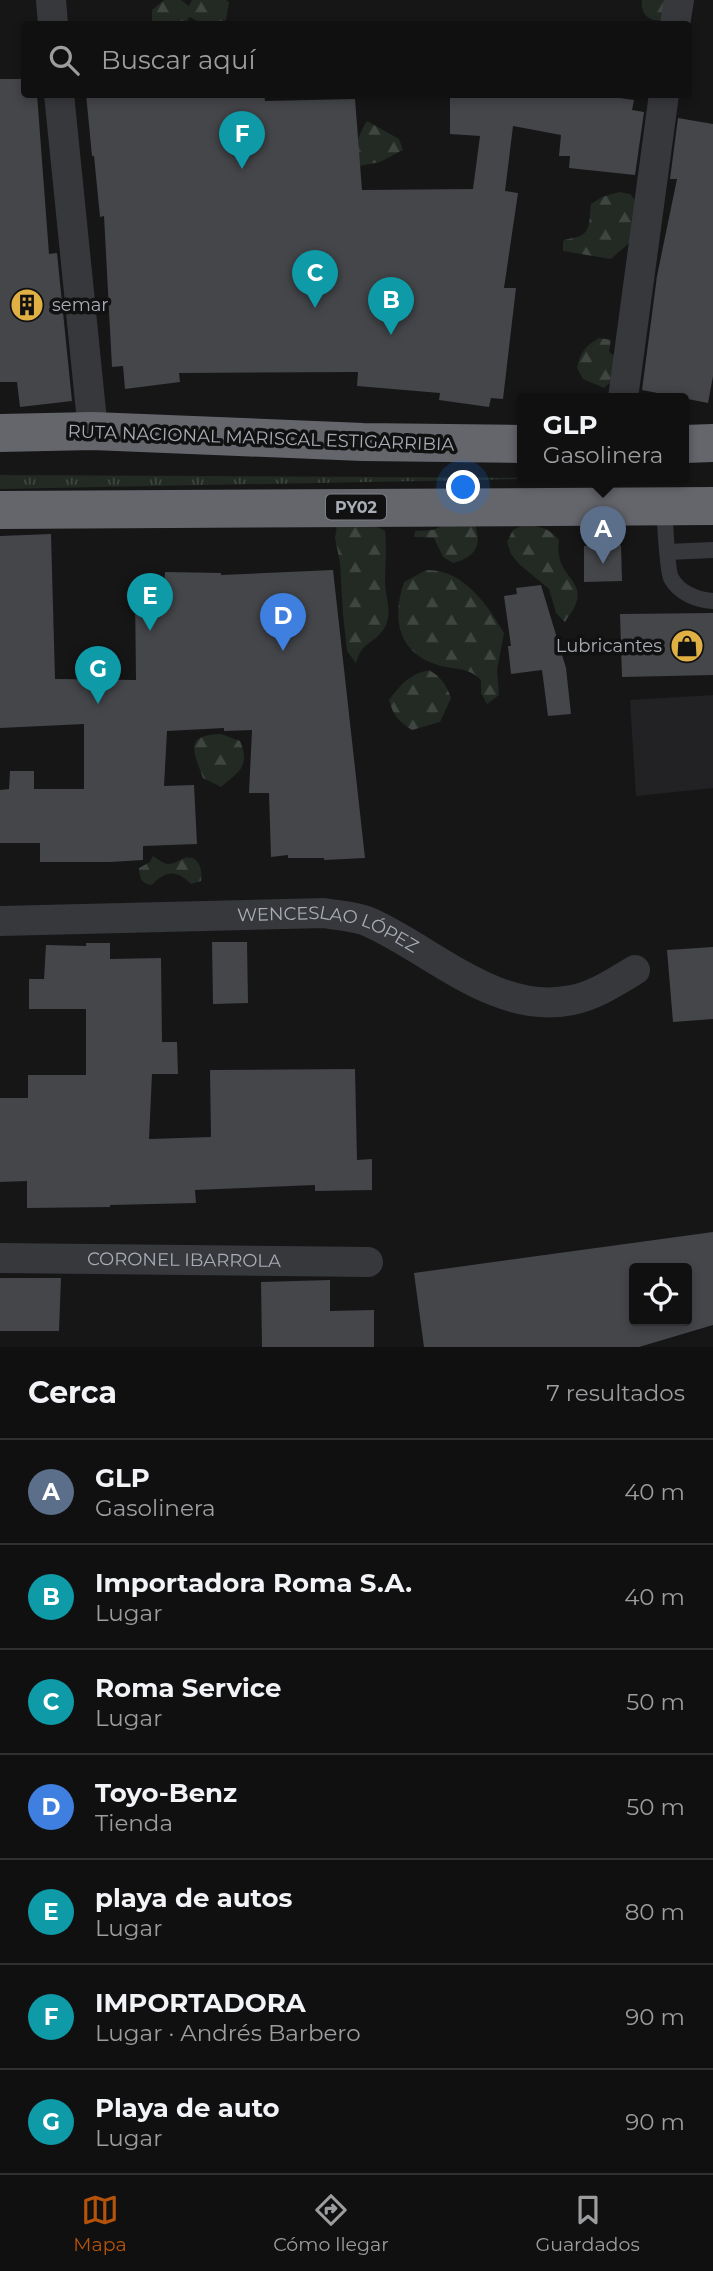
<!DOCTYPE html>
<html lang="es">
<head>
<meta charset="utf-8">
<style>
  :root { --surface:#101011; --page:#1e1e1f; --text:#f1f3f6; --muted:#9c9d9f; --line:#303031; --accent:#b45309 }
  body { margin:0; font-family:Montserrat,sans-serif; background:var(--page); color:var(--text) }
  .controls { position:absolute; right:21px; bottom:21px; display:grid; overflow:hidden; border-radius:7px; box-shadow:0 4px 10px #0003 }
  .controls button { width:63px; height:63px; display:grid; place-items:center; padding:0; border:0; border-bottom:2px solid var(--line); background:var(--surface); color:var(--text); font:35px sans-serif }
  .you { position:absolute; left:464px; top:488px; width:24px; height:24px; margin:-18px; border:5px solid #fff; border-radius:50%; background:#1a73e8; box-shadow:0 0 0 10px #1a73e833 }
  .badge { display:grid; place-items:center; width:46px; height:46px; border-radius:50%; background:var(--accent); color:#fff; font-size:23px; font-weight:700 }
  .pin { position:absolute; translate:-50% -58px; filter:drop-shadow(0 2px 4px #0008) }
  .pin::after { content:''; position:absolute; top:37px; width:24px; height:21px; background:inherit; clip-path:polygon(0 0,100% 0,50% 100%) }
  .popup { position:absolute; left:517px; top:393px; width:172px; height:91px; box-sizing:border-box; display:grid; place-content:center; border-radius:7px; background:var(--surface); filter:drop-shadow(0 2px 5px #0005); font-size:23px; white-space:nowrap; color:var(--muted) }
  .popup b { font-size:26px; color:var(--text) }
  .popup::after { content:''; position:absolute; left:50%; top:100%; margin-left:-14px; border:14px solid transparent; border-top-color:var(--surface) }
  .list { margin:0; padding:0; list-style:none }
  h2 { display:flex; justify-content:space-between; align-items:center; height:91px; margin:0; padding:0 28px; font-size:30px }
  h2 small { font-size:23px; font-weight:400; color:var(--muted) }
  .list li { display:grid; grid-template-columns:46px 1fr auto; gap:21px; align-items:center; box-sizing:border-box; height:105px; padding:0 28px; border-top:2px solid var(--line) }
  .list b { display:block; font-size:26px; white-space:nowrap }
  .list p { margin:0; font-size:23px; white-space:nowrap; color:var(--muted) }
  .list em { font-size:23px; font-style:normal; color:var(--muted) }
  .icon { flex:none; width:38px; height:38px; fill:none; stroke:currentColor; stroke-width:2; stroke-linecap:round; stroke-linejoin:round }
  .map { position:relative; flex:none; width:713px; height:1347px; overflow:hidden }
  .search { position:absolute; background:var(--surface); box-shadow:0 4px 10px #0003; left:21px; right:21px; top:21px; height:77px; display:flex; align-items:center; gap:18px; box-sizing:border-box; padding:0 24px; border-radius:7px; color:var(--muted); font-size:26px }
  .sheet { height:826px; background:var(--surface) }
  nav { display:flex; justify-content:space-around; align-items:center; box-sizing:border-box; height:98px; border-top:2px solid var(--line); background:var(--surface); font-size:19px; color:var(--muted) }
  nav a { display:grid; justify-items:center; gap:4px }
  nav .on { color:var(--accent) }
  .map>svg:first-child { display:block }
  .built { fill:#222224 }
  .grass { fill:url(#grass-tufts) }
  .forest { fill:url(#forest-firs) }
  .building { fill:#45464a; fill-rule:evenodd }
  .lines { fill:none; stroke-linecap:round; stroke-linejoin:round }
  .lane { stroke:#37383c; stroke-width:16 }
  .street { stroke:#37383c; stroke-width:30 }
  .highway { stroke:#64666c; stroke-width:38 }
  .labels { text-anchor:middle; stroke-width:7; stroke-linejoin:round; paint-order:stroke }
  .shield { fill:#111112; stroke:#7b7e85; stroke-width:2 }
  .shield-label { font-size:16px; font-weight:bold; fill:#a9adb6 }
  .poi-label { font-size:18px; fill:#a9adb6; stroke:#111112; text-anchor:start }
  .street-label { font-size:18px; fill:#a9adb6; stroke:#111112 }
</style>
</head>
<body>
<div class="map">
<svg width="713" height="1347" viewBox="0 0 713 1347">
  <defs>
    <pattern id="grass-tufts" width="24" height="20" patternUnits="userSpaceOnUse" patternTransform="scale(1.75)"><rect width="24" height="20" fill="#222a23"/><path d="M3 7l-1-3M5 7V3M7 7l1-3M15 17l-1-3M17 17v-4M19 17l1-3" fill="none" stroke="#3f4641"/></pattern>
    <pattern id="forest-firs" width="22" height="20" patternUnits="userSpaceOnUse" patternTransform="scale(1.75)"><rect width="22" height="20" fill="#222a23"/><path d="M5 1l3.5 6h-7zM16 11l3.5 6h-7z" fill="#3f4641"/></pattern>
  </defs>
  <rect width="100%" height="100%" fill="#161617"/>
  <!-- built -->
  <path class="built" d="M713,695V788L636,796L630,700Z"/>
  <!-- grass -->
  <path class="grass" d="M0,475L577,478L0,489Z"/>
  <!-- forest -->
  <path class="forest" d="M164,0H181L189,6L192,0H226L229,2L226,20C212,27 203,25 190,17L184,24H152V10Z
    M642,0H673L664,20C650,23 640,14 642,0Z
    M367,121L399,139L403,150L380,162L355,167C353,152 358,134 367,121Z
    M619,192L630,194L640,206L637,236L611,259L563,251V241C568,238 575,238 580,236C592,231 589,215 591,204L602,197Z
    M599,338L611,340L609,352L618,358L620,374L604,388L583,379L577,368C580,353 585,346 599,338Z
    M474,523C483,545 476,557 453,563L443,557L434,538L414,537L415,531L433,530L444,525Z
    M373,525L385,531C387,550 385,564 385,581C385,598 394,615 383,630C373,645 362,641 356,663L347,651L343,614L340,562L335,538L337,526Z
    M524,525C540,526 549,528 559,540C558,548 558,555 561,563C568,580 585,586 574,608C572,613 567,617 565,622L556,613L549,589L519,564L511,554L507,542L513,530Z
    M426,570C463,569 487,604 504,633L497,670L499,695L487,704L481,693V680C466,665 453,671 435,664C397,651 392,617 404,582Z
    M429,670C441,677 446,684 451,698L440,722L412,730C399,722 393,715 389,700C401,684 410,674 429,670Z
    M221,734L240,741C251,767 238,772 221,787L203,778C193,751 184,735 221,734Z
    M153,856C158,859 163,864 169,864C174,864 179,860 185,858C199,855 203,870 201,881L191,884C176,869 165,871 152,885C142,884 139,878 139,868L150,862Z"/>
  <!-- building -->
  <path class="building" d="M0,79H24V94H37L49,254L57,253L72,401L20,407L17,382H0Z
    M86,94H264L265,101L355,99L362,190L473,189L480,136L450,134V94H592L634,100L632,110L644,112L635,175L569,168L570,156H559L561,135L513,126L505,191L518,193L504,288H516L503,399L491,398L489,407L439,400L440,393L357,386L358,372L179,373L180,382L125,389L123,366L112,367L104,216L100,217L94,156H92Z
    M678,118L713,124V376L708,403L642,390L657,276L677,179H670Z
    M51,534L55,679L136,680L135,592L164,593L165,572L221,573V575L333,570L365,858L324,860V858H288V855L271,857L269,793H249L252,730L224,731V728L167,731L164,786L194,785L197,844L143,846V860L110,862H40V843H0V790L9,789L10,771H34V789H84V724L0,728V536Z
    M621,545L622,581L584,582V546Z
    M541,585L566,668L571,714L548,716L542,670L511,674L508,646H511L504,596L517,594L516,588Z
    M713,613V675L622,677L620,614Z
    M212,942H247L248,1003L213,1004Z
    M86,943H110V959L161,958L162,1042H177L178,1074H152L149,1139L211,1137L210,1070L355,1069L357,1160L372,1159V1190L315,1191V1185L195,1190L196,1203L110,1205V1207L27,1208V1181L0,1182V1098H28V1075H86V1009H29V979H44L46,945L86,946Z
    M713,947V1019L673,1022L667,950Z
    M713,1232V1325L639,1347H424L414,1273ZM634,1268H687V1321H634Z
    M0,1278H61L59,1331H0Z
    M330,1280V1311L374,1310V1347H262L261,1282Z"/>
  <g class="lines">
    <!-- lane -->
    <path class="lane" d="M664,506C665,519 667,570 671,578C679,593 697,600 713,601
      M668,552L713,550"/>
    <!-- street -->
    <g class="street">
      <path d="M51,0L53,24"/>
      <path d="M675,24L679,0"/>
      <path d="M59,94L93,431"/>
      <path d="M623,398L664,94"/>
      <path id="s1" d="M0,921L324,913C339,916 357,916 371,923C433,951 498,1016 572,1000C594,996 615,982 635,970"/>
      <path id="s2" d="M0,1258L368,1262"/>
    </g>
    <!-- highway -->
    <path class="highway" d="M0,433L93,431L363,442L522,444
      M684,444L713,443
      M0,510L713,506"/>
  </g>
  <!-- icons -->
  <defs>
    <symbol id="building-disc" viewBox="-11 -11 22 22"><circle r="9.5" fill="#e0b045" stroke="#111112"/><path d="M-4-6H4V6H1V3H-1V6H-4ZM-2.5-4.3h1.7v1.8h-1.7ZM.8-4.3h1.7v1.8H.8ZM-2.5-1h1.7V.8h-1.7ZM.8-1h1.7V.8H.8Z" fill="#111"/></symbol>
    <symbol id="shop-disc" viewBox="-11 -11 22 22"><circle r="9.5" fill="#e0b045" stroke="#111112"/><path d="M-5-2.5h2.3a2.7 3.5 0 0 1 5.4 0H5L5.5 6h-11ZM-1.5-2.5h3a1.5 2.3 0 0 0-3 0Z" fill="#111"/></symbol>
  </defs>
  <g fill-rule="evenodd">
    <use href="#building-disc" x="8" y="286" width="38" height="38"/>
    <use href="#shop-disc" x="668" y="627" width="38" height="38"/>
  </g>
  <g class="labels">
    <!-- shield labels -->
    <rect class="shield" x="326" y="494.5" width="60" height="25" rx="5"/>
    <g class="shield-label">
      <text x="356" y="513">PY02</text>
    </g>
    <!-- poi labels -->
    <g class="poi-label">
      <text x="52" y="311">semar</text>
      <text x="662" y="652" text-anchor="end">Lubricantes</text>
    </g>
    <!-- street labels -->
    <g class="street-label">
      <text transform="translate(261 438) rotate(2)" y="6">RUTA NACIONAL MARISCAL ESTIGARRIBIA</text>
      <text dy="6" stroke="none"><textPath href="#s1" startOffset="331">WENCESLAO LÓPEZ</textPath></text>
      <text dy="6" stroke="none"><textPath href="#s2" startOffset="184">CORONEL IBARROLA</textPath></text>
    </g>
  </g>
</svg>
<div class="controls">
<button><svg class="icon" aria-label="locate" viewBox="0 0 24 24"><circle cx="12" cy="12" r="6"/><path d="M12 2v4M12 18v4M2 12h4M18 12h4"/></svg></button>
</div>
<div class="you"></div>
<div class="pin badge" style="left:603px;top:564px;background:#5c6f8a">A</div>
<div class="popup"><b>GLP</b>Gasolinera</div>
<div class="pin badge" style="left:391px;top:335px;background:#0f9aa8">B</div>
<div class="pin badge" style="left:315px;top:308px;background:#0f9aa8">C</div>
<div class="pin badge" style="left:283px;top:651px;background:#3f7fe0">D</div>
<div class="pin badge" style="left:150px;top:631px;background:#0f9aa8">E</div>
<div class="pin badge" style="left:242px;top:169px;background:#0f9aa8">F</div>
<div class="pin badge" style="left:98px;top:704px;background:#0f9aa8">G</div>
<div class="search"><svg class="icon" aria-label="search" viewBox="0 0 24 24"><circle cx="10" cy="10" r="6"/><path d="M15 15l6 6"/></svg>Buscar aquí</div>
</div>
<section class="sheet">
<h2>Cerca<small>7 resultados</small></h2>
<ul class="list">
<li><span class="badge" style="background:#5c6f8a">A</span><div><b>GLP</b><p>Gasolinera</p></div><em>40 m</em></li>
<li><span class="badge" style="background:#0f9aa8">B</span><div><b>Importadora Roma S.A.</b><p>Lugar</p></div><em>40 m</em></li>
<li><span class="badge" style="background:#0f9aa8">C</span><div><b>Roma Service</b><p>Lugar</p></div><em>50 m</em></li>
<li><span class="badge" style="background:#3f7fe0">D</span><div><b>Toyo-Benz</b><p>Tienda</p></div><em>50 m</em></li>
<li><span class="badge" style="background:#0f9aa8">E</span><div><b>playa de autos</b><p>Lugar</p></div><em>80 m</em></li>
<li><span class="badge" style="background:#0f9aa8">F</span><div><b>IMPORTADORA</b><p>Lugar · Andrés Barbero</p></div><em>90 m</em></li>
<li><span class="badge" style="background:#0f9aa8">G</span><div><b>Playa de auto</b><p>Lugar</p></div><em>90 m</em></li>
</ul>
</section>
<nav>
<a class="on"><svg class="icon" aria-label="map" viewBox="0 0 24 24"><path d="M3 6l6-2 6 2 6-2v14l-6 2-6-2-6 2zM9 4v14M15 6v14"/></svg>Mapa</a>
<a><svg class="icon" aria-label="directions" viewBox="0 0 24 24"><path d="M12 3l9 9-9 9-9-9zM9 14v-3h6M13 9l2 2-2 2"/></svg>Cómo llegar</a>
<a><svg class="icon" aria-label="saved" viewBox="0 0 24 24"><path d="M7 4h10v16l-5-4-5 4z"/></svg>Guardados</a>
</nav>
</body>
</html>
